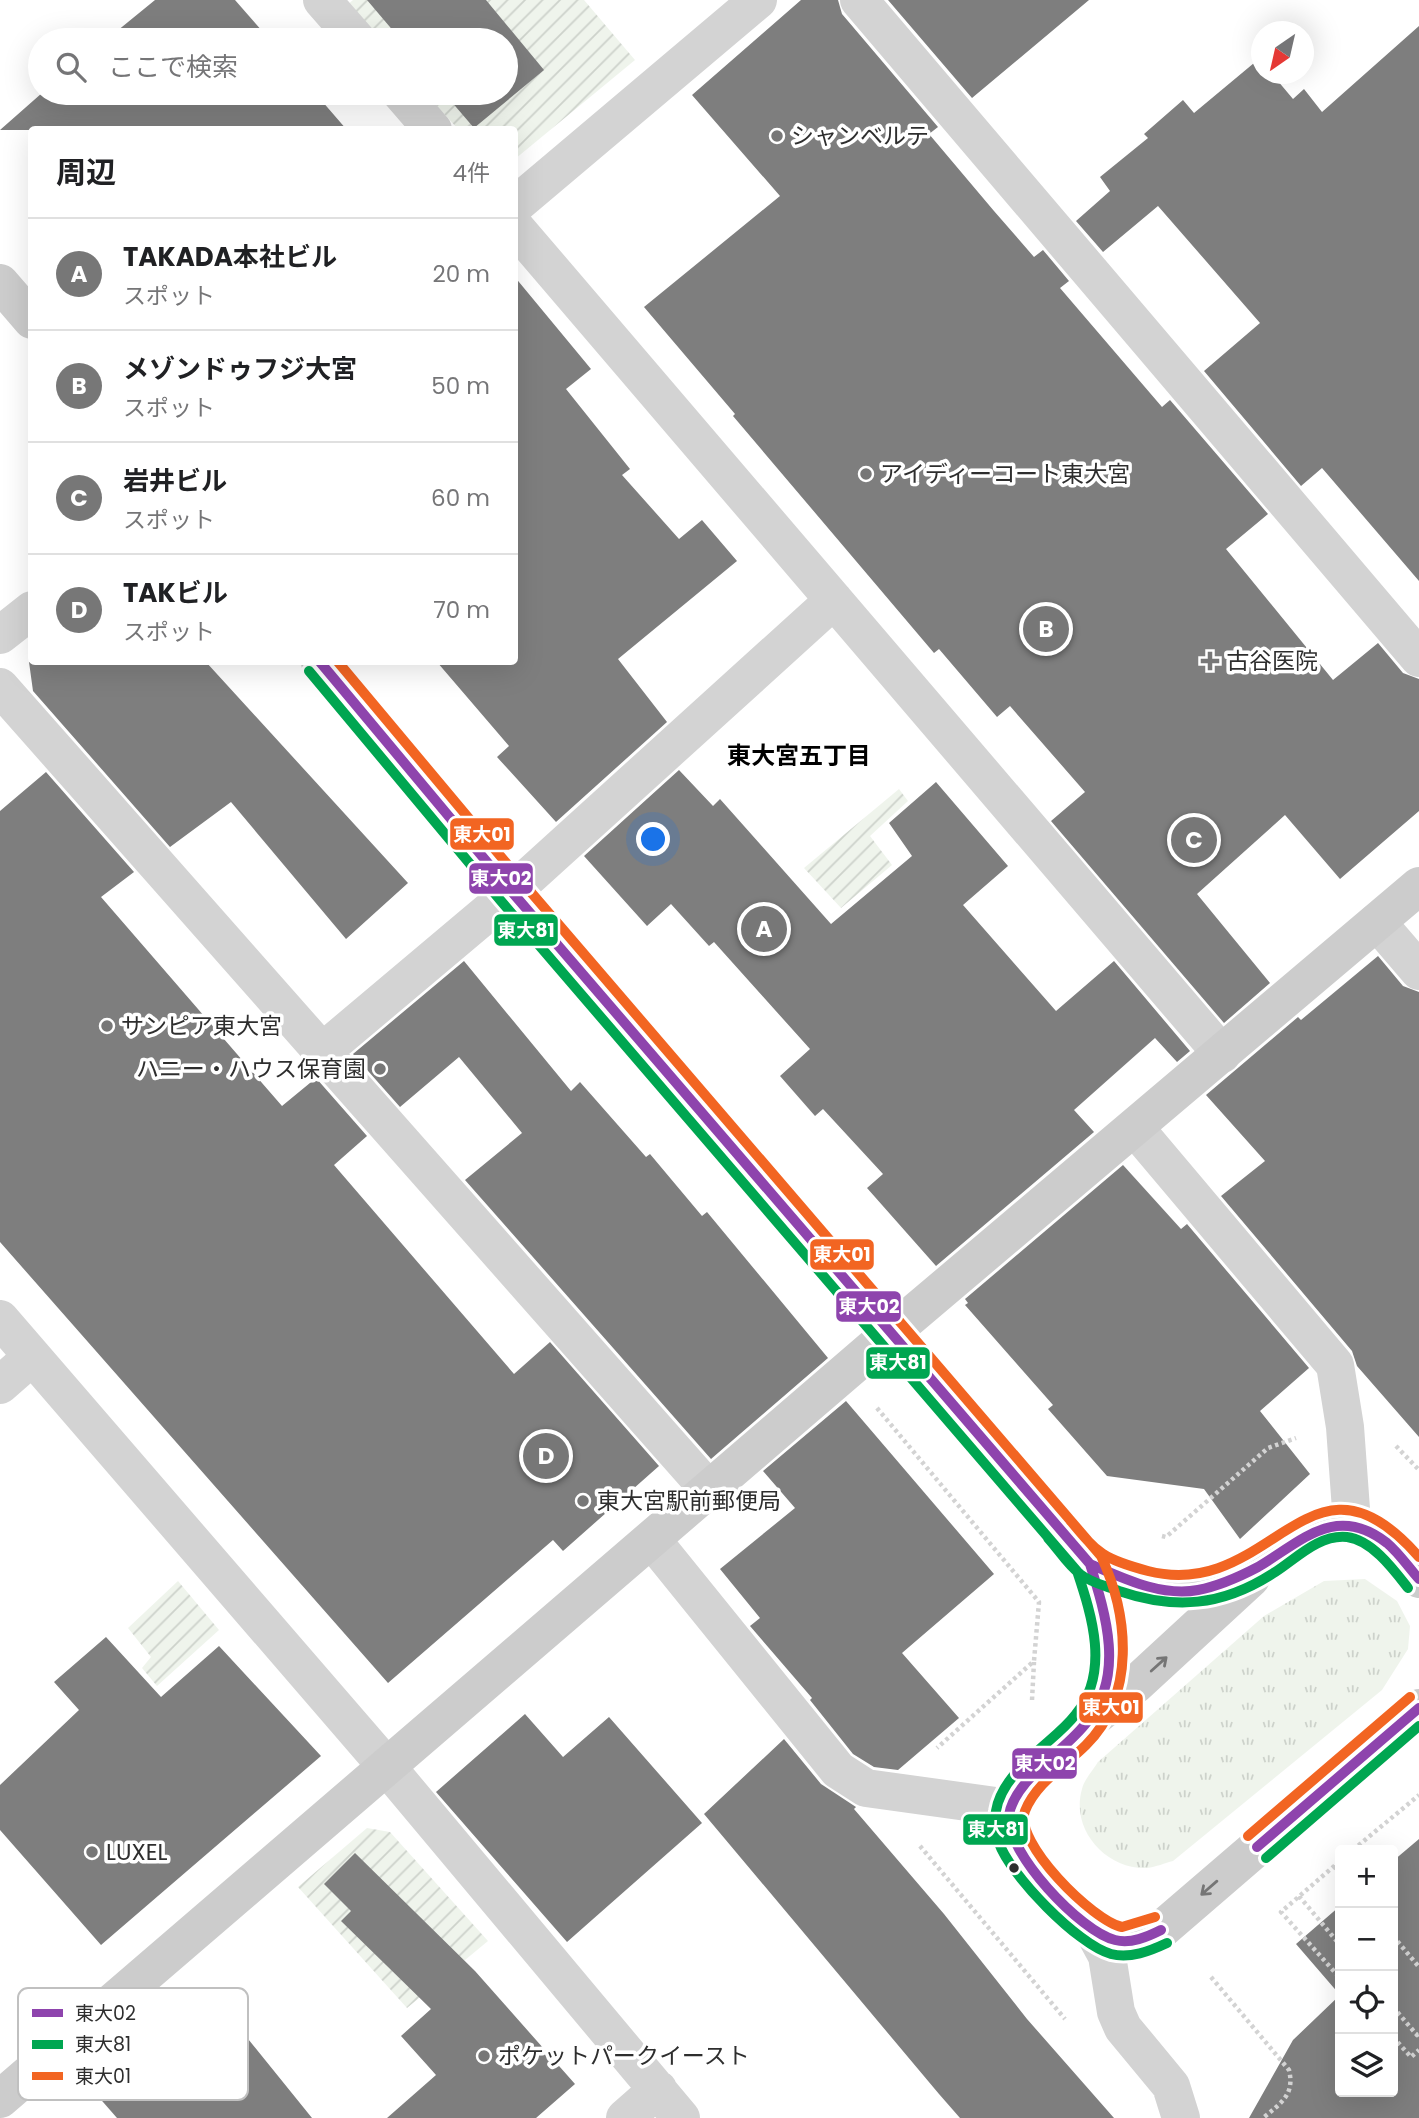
<!DOCTYPE html>
<html lang="ja">
<head>
<meta charset="utf-8">
<style>
  :root { --surface:#fff; --page:#f6f6f6; --text:#202124; --muted:#757577; --line:#e0e0e0; --accent:#777 }
  body { margin:0; font-family:Poppins,"Noto Sans JP",sans-serif; background:var(--page); color:var(--text) }
  .controls { position:absolute; right:21px; bottom:21px; display:grid; overflow:hidden; border-radius:7px; box-shadow:0 7px 28px #0002 }
  .controls button { width:63px; height:63px; display:grid; place-items:center; padding:0; border:0; border-bottom:2px solid var(--line); background:var(--surface); color:var(--text); font:35px sans-serif }
  .compass { position:absolute; left:1251px; top:21px; width:63px; height:63px; border-radius:50%; background:var(--surface); box-shadow:0 7px 28px #0002; rotate:214deg }
  .you { position:absolute; left:654px; top:840px; width:24px; height:24px; margin:-18px; border:5px solid #fff; border-radius:50%; background:#1a73e8; box-shadow:0 0 0 10px #1a73e833 }
  .badge { display:grid; place-items:center; width:46px; height:46px; border-radius:50%; background:var(--accent); color:#fff; font-size:23px; font-weight:700 }
  .pin { position:absolute; translate:-50% -50%; border:4px solid #fff; box-shadow:0 2px 7px #0006 }
  .list { margin:0; padding:0; list-style:none }
  h2 { display:flex; justify-content:space-between; align-items:center; height:91px; margin:0; padding:0 28px; font-size:30px }
  h2 small { font-size:23px; font-weight:400; color:var(--muted) }
  .list li { display:grid; grid-template-columns:46px 1fr auto; gap:21px; align-items:center; box-sizing:border-box; height:112px; padding:0 28px; border-top:2px solid var(--line) }
  .list b { display:block; font-size:26px; white-space:nowrap }
  .list p { margin:0; font-size:23px; white-space:nowrap; color:var(--muted) }
  .list em { font-size:23px; font-style:normal; color:var(--muted) }
  .icon { flex:none; width:38px; height:38px; fill:none; stroke:currentColor; stroke-width:2; stroke-linecap:round; stroke-linejoin:round }
  .map { position:relative; flex:none; width:1419px; height:2118px; overflow:hidden }
  .search { position:absolute; background:var(--surface); box-shadow:0 7px 28px #0002; left:28px; top:28px; width:490px; height:77px; display:flex; align-items:center; gap:18px; box-sizing:border-box; padding:0 24px; border-radius:38px; color:var(--muted); font-size:26px }
  .panel { position:absolute; background:var(--surface); box-shadow:0 7px 28px #0002; left:28px; top:126px; width:490px; height:539px; border-radius:7px }
  .map>svg:first-child { display:block }
  .grass { fill:url(#grass-tufts) }
  .garden { fill:url(#garden-furrows) }
  .building { fill:#7e7e7e }
  .lines { fill:none; stroke-linecap:round; stroke-linejoin:round }
  .path { stroke:#d3d3d3; stroke-width:4.5; stroke-dasharray:3.5 3.5; stroke-linecap:butt }
  .street { stroke:#d3d3d3; stroke-width:38 }
  .secondary { stroke:#ccc; stroke-width:38 }
  .bus-1-casing { stroke:#fff; stroke-width:16 }
  .bus-2-casing { stroke:#fff; stroke-width:16 }
  .bus-3-casing { stroke:#fff; stroke-width:16 }
  .bus-1 { stroke:#8e44ad; stroke-width:10 }
  .bus-2 { stroke:#00a651; stroke-width:10 }
  .bus-3 { stroke:#f26522; stroke-width:10 }
  .oneway { stroke:#757575 }
  .poi-dot { fill:#777; stroke:#fff; stroke-width:2.5 }
  .bus-dot { fill:#2e2e2e; stroke:#fff; stroke-width:2.5 }
  .labels { text-anchor:middle; stroke-width:7; stroke-linejoin:round; paint-order:stroke }
  .poi-label { font-size:23px; fill:#2e2e2e; stroke:#fff; text-anchor:start }
  .neighbourhood-label { font-size:24px; font-weight:bold; fill:#000; stroke:#fff }
  .key { fill:#fff; stroke:#c0c0c0; stroke-width:2 }
  .key-label { font-size:19px; fill:#2e2e2e }
  .line-badge { stroke:#fff; stroke-width:2.5 }
  .badge-label { font-size:19px; text-anchor:middle; font-weight:bold; fill:#fff }
</style>
</head>
<body>
<div class="map">
<svg width="1419" height="2118" viewBox="0 0 1419 2118">
  <defs>
    <pattern id="grass-tufts" width="24" height="20" patternUnits="userSpaceOnUse" patternTransform="scale(1.75)"><rect width="24" height="20" fill="#eff4ec"/><path d="M3 7l-1-3M5 7V3M7 7l1-3M15 17l-1-3M17 17v-4M19 17l1-3" fill="none" stroke="#cdd2cb"/></pattern>
    <pattern id="garden-furrows" width="10" height="10" patternUnits="userSpaceOnUse" patternTransform="scale(1.75)"><rect width="10" height="10" fill="#eff4ec"/><path d="M-1 1l2-2M0 10L10 0M9 11l2-2" fill="none" stroke="#cdd2cb"/></pattern>
  </defs>
  <rect width="100%" height="100%" fill="#fff"/>
  <!-- grass -->
  <path class="grass" d="M1365,1579L1397,1601L1410,1626L1408,1649L1382,1690L1173,1861C1165,1863 1156,1867 1147,1868C1107,1870 1070,1830 1082,1789C1084,1780 1093,1770 1098,1762L1264,1616L1324,1581Z"/>
  <!-- garden -->
  <path class="garden" d="M353,0H584L635,60L515,159L514,130L458,129L425,93H506V40H377L346,6Z
    M899,789L908,801L870,836L892,865L841,908L804,868Z
    M178,1581L219,1630L157,1686L142,1668L151,1657L128,1628Z
    M367,1828L390,1832L488,1941L407,2008L298,1887Z"/>
  <!-- building -->
  <path class="building" d="M155,0H235L270,40H106Z
    M367,0H486L544,70L474,128L444,93H506V40H401Z
    M801,0H838L842,14L938,127L929,134L994,211L1034,257L1043,250L1069,281L1060,288L1162,407L1170,400L1268,514L1226,549L1333,680L1378,643L1403,673L1419,679V811L1340,879L1285,815L1197,894L1270,983L1224,1023L1051,821L1085,792L1010,706L997,717L939,649L934,653L733,416L735,414L644,307L780,196L692,95Z
    M888,0H1089L972,98Z
    M1419,26V581L1322,468L1301,486L1204,371L1260,323L1158,206L1103,252L1076,221L1110,191L1100,177L1148,138L1144,134L1183,100L1194,113L1260,58L1262,74H1272L1293,99L1304,89L1322,112Z
    M42,93H315L347,130H0Z
    M514,276L591,369L566,389L630,469L622,475L679,539L702,520L737,561L618,659L667,722L556,822L497,757L509,746L437,662H514Z
    M29,662H206L408,883L346,939L231,802L170,847L33,691Z
    M679,770L713,806L720,799L831,924L912,856L889,823L936,782L1008,866L963,905L1056,1011L1114,961L1190,1051L1177,1062L1155,1038L1074,1110L1094,1132L936,1266L867,1188L883,1174L823,1109L815,1116L780,1076L810,1049L714,942L709,946L671,904L647,926L584,856Z
    M46,772L134,872L101,897L282,1106L316,1078L367,1136L334,1165L514,1374L550,1342L659,1466L563,1551L553,1540L388,1683L0,1242V811Z
    M1378,956L1403,986L1419,992V1437L1357,1366L1352,1351L1221,1196L1265,1161L1206,1095L1298,1017L1301,1020Z
    M464,961L571,1091L580,1082L646,1157L650,1154L702,1216L707,1212L828,1358L711,1459L465,1180L522,1133L459,1057L400,1107L353,1054Z
    M1123,1165L1181,1229L1187,1224L1309,1368L1260,1411L1310,1474L1240,1539L1204,1489L1107,1476L1048,1409L1053,1405L965,1305L968,1303L965,1299Z
    M846,1401L994,1574L902,1653L959,1718L898,1770L874,1767L853,1754L810,1700L812,1698L750,1626L760,1618L720,1569L795,1508L763,1471Z
    M106,1637L161,1697L219,1646L321,1756L101,1945L0,1830V1785L79,1710L54,1682Z
    M525,1714L563,1757L609,1717L702,1823L567,1942L436,1792Z
    M784,1739L821,1784L856,1807L854,1809L944,1914L1027,2019L1114,2118H960L939,2094L704,1814Z
    M1419,1839V2118H1249L1293,2040L1340,1995V2092H1393V1861Z
    M355,1853L475,1971L575,2084L536,2118H387L436,2075L401,2036L431,2009L341,1921L351,1911L324,1884Z
    M1340,1906V1995L1296,1944Z
    M210,1992L312,2118H117L89,2086L175,2001Z"/>
  <g class="lines">
    <!-- path -->
    <path class="path" d="M877,1408L1039,1602L1034,1661L937,1748
      M1396,1446L1419,1470
      M1162,1536L1166,1537L1268,1448L1296,1438
      M1032,1700L1034,1662
      M920,1846L1065,2019
      M1353,1850L1419,1795
      M1340,1861L1281,1912L1340,1978
      M1334,1866L1340,1874
      M1299,1896L1340,1945
      M1393,1936L1419,1967
      M1211,1977L1289,2070C1295,2095 1281,2103 1263,2118
      M1393,2007L1417,2035L1419,2033
      M1393,2037L1411,2057L1419,2050"/>
    <!-- street -->
    <path class="street" d="M322,0L357,40
      M859,0L1419,658
      M401,93L433,130
      M514,206L758,0
      M514,226L1222,1054
      M0,635L32,610
      M0,687L710,1491
      M1377,922L1419,971
      M322,1052L512,892L834,600
      M1135,1128L1335,1365L1345,1427L1352,1523
      M0,1319L387,1767L681,2118
      M0,1385L32,1357
      M652,1540L838,1770L866,1788L1010,1808
      M1094,1932L1107,1956L1116,2012L1123,2028L1171,2086L1181,2118
      M625,2118L658,2089"/>
    <!-- secondary -->
    <path class="secondary" d="M0,283L32,320
      M320,662L512,892L1090,1564C1105,1616 1124,1674 1087,1723C1075,1739 1056,1753 1041,1767C1028,1779 1012,1798 1009,1816C1008,1823 1010,1834 1013,1841C1026,1865 1089,1935 1115,1941C1131,1944 1147,1936 1161,1930L1419,1708
      M1090,1564C1125,1578 1158,1595 1197,1590C1293,1578 1327,1455 1419,1579
      M1089,1721L1136,1684L1251,1578
      M0,2099L892,1332L1419,886"/>
    <defs>
      <path id="bus-1" d="M320,662L512,892L1090,1564C1106,1615 1125,1676 1087,1722C1074,1739 1056,1752 1041,1767C1028,1779 1012,1796 1009,1815C1005,1852 1081,1932 1115,1940C1131,1944 1147,1937 1161,1930
        M1090,1564C1123,1578 1161,1597 1198,1590C1219,1586 1239,1577 1258,1567C1302,1541 1336,1503 1387,1543C1399,1553 1409,1568 1419,1579
        M1257,1847L1419,1708"/>
      <path id="bus-2" d="M309,671L501,901L1077,1571C1092,1616 1110,1672 1076,1714C1063,1731 1045,1743 1030,1758C1015,1772 999,1791 996,1811C994,1821 995,1834 999,1843C1010,1875 1078,1945 1111,1954C1130,1959 1150,1951 1167,1943
        M1048,1538C1059,1550 1067,1564 1080,1574C1091,1583 1106,1586 1119,1591C1175,1610 1222,1606 1272,1574C1295,1560 1318,1534 1347,1537C1372,1540 1394,1570 1408,1588
        M1266,1858L1419,1726"/>
      <path id="bus-3" d="M338,662L523,883L1101,1556C1129,1616 1136,1695 1086,1745C1065,1766 1036,1783 1025,1811C1013,1842 1093,1921 1122,1927L1155,1917
        M1070,1520C1098,1554 1103,1559 1148,1571C1273,1603 1309,1430 1419,1557
        M1248,1836L1410,1697"/>
    </defs>
    <!-- bus-1 casing -->
    <use href="#bus-1" class="bus-1-casing"/>
    <!-- bus-2 casing -->
    <use href="#bus-2" class="bus-2-casing"/>
    <!-- bus-3 casing -->
    <use href="#bus-3" class="bus-3-casing"/>
    <!-- bus-1 -->
    <use href="#bus-1" class="bus-1"/>
    <!-- bus-2 -->
    <use href="#bus-2" class="bus-2"/>
    <!-- bus-3 -->
    <use href="#bus-3" class="bus-3"/>
  </g>
  <!-- one-way arrows -->
  <defs><path id="oneway-shaft" d="M-6 0H5M1.5-3L5.5 0L1.5 3" fill="none" stroke-width="1.6" stroke-linecap="round" stroke-linejoin="round" transform="scale(1.75)"/></defs>
  <g class="oneway">
    <use href="#oneway-shaft" transform="translate(1159 1664) rotate(-42)"/>
    <use href="#oneway-shaft" transform="translate(1209 1888) rotate(139)"/>
  </g>
  <!-- markers -->
  <g class="poi-dot">
    <circle cx="777" cy="136" r="7"/>
    <circle cx="866" cy="474" r="7"/>
    <path d="M1206.5 650.5h7v7h7v7h-7v7h-7v-7h-7v-7h7z"/>
    <circle cx="107" cy="1026" r="7"/>
    <circle cx="380" cy="1069" r="7"/>
    <circle cx="583" cy="1501" r="7"/>
    <circle cx="92" cy="1852" r="7"/>
    <circle cx="484" cy="2056" r="7"/>
  </g>
  <circle class="bus-dot" cx="1014" cy="1868" r="6"/>
  <g class="labels">
    <!-- poi labels -->
    <g class="poi-label">
      <text x="791" y="144">シャンベルテ</text>
      <text x="880" y="482">アイディーコート東大宮</text>
      <text x="1226" y="669">古谷医院</text>
      <text x="121" y="1034">サンピア東大宮</text>
      <text x="366" y="1077" text-anchor="end">ハニー・ハウス保育園</text>
      <text x="597" y="1509">東大宮駅前郵便局</text>
      <text x="106" y="1860">LUXEL</text>
      <text x="498" y="2064">ポケットパークイースト</text>
    </g>
    <!-- neighbourhood labels -->
    <g class="neighbourhood-label">
      <text x="799" y="764">東大宮五丁目</text>
    </g>
  </g>
  <!-- legend -->
  <rect x="18" y="1988" width="230" height="112" rx="10" class="key"/>
  <rect x="32" y="2009" width="31" height="8" fill="#8e44ad"/>
  <rect x="32" y="2040" width="31" height="9" fill="#00a651"/>
  <rect x="32" y="2072" width="31" height="8" fill="#f26522"/>
  <g class="key-label">
    <text x="75" y="2020">東大02</text>
    <text x="75" y="2051">東大81</text>
    <text x="75" y="2083">東大01</text>
  </g>
  <g class="line-badge">
    <rect x="449" y="817" width="66" height="34" rx="7" fill="#f26522"/>
    <rect x="468" y="862" width="66" height="33" rx="7" fill="#8e44ad"/>
    <rect x="493" y="913" width="66" height="34" rx="7" fill="#00a651"/>
    <rect x="809" y="1238" width="66" height="33" rx="7" fill="#f26522"/>
    <rect x="835" y="1290" width="67" height="33" rx="7" fill="#8e44ad"/>
    <rect x="865" y="1346" width="66" height="34" rx="7" fill="#00a651"/>
    <rect x="1078" y="1691" width="66" height="33" rx="7" fill="#f26522"/>
    <rect x="1011" y="1747" width="67" height="33" rx="7" fill="#8e44ad"/>
    <rect x="962" y="1813" width="67" height="33" rx="7" fill="#00a651"/>
  </g>
  <g class="badge-label">
    <text x="482" y="841">東大01</text>
    <text x="501" y="885">東大02</text>
    <text x="526" y="937">東大81</text>
    <text x="842" y="1261">東大01</text>
    <text x="869" y="1313">東大02</text>
    <text x="898" y="1369">東大81</text>
    <text x="1111" y="1714">東大01</text>
    <text x="1045" y="1770">東大02</text>
    <text x="996" y="1836">東大81</text>
  </g>
</svg>
<div class="controls">
<button>+</button>
<button>−</button>
<button><svg class="icon" aria-label="locate" viewBox="0 0 24 24"><circle cx="12" cy="12" r="6"/><path d="M12 2v4M12 18v4M2 12h4M18 12h4"/></svg></button>
<button><svg class="icon" aria-label="layers" viewBox="0 0 24 24"><path d="M12 4l9 5-9 5-9-5zM3 14l9 5 9-5"/></svg></button>
</div>
<svg class="compass" viewBox="-18 -18 36 36"><path d="M0-13l5 13h-10z" fill="#e53935"/><path d="M0 13l5-13h-10z" fill="#757577"/></svg>
<div class="you"></div>
<div class="pin badge" style="left:764px;top:929px">A</div>
<div class="pin badge" style="left:1046px;top:629px">B</div>
<div class="pin badge" style="left:1194px;top:840px">C</div>
<div class="pin badge" style="left:546px;top:1456px">D</div>
<div class="search"><svg class="icon" aria-label="search" viewBox="0 0 24 24"><circle cx="10" cy="10" r="6"/><path d="M15 15l6 6"/></svg>ここで検索</div>
<section class="panel">
<h2>周辺<small>4件</small></h2>
<ul class="list">
<li><span class="badge">A</span><div><b>TAKADA本社ビル</b><p>スポット</p></div><em>20 m</em></li>
<li><span class="badge">B</span><div><b>メゾンドゥフジ大宮</b><p>スポット</p></div><em>50 m</em></li>
<li><span class="badge">C</span><div><b>岩井ビル</b><p>スポット</p></div><em>60 m</em></li>
<li><span class="badge">D</span><div><b>TAKビル</b><p>スポット</p></div><em>70 m</em></li>
</ul>
</section>
</div>
</body>
</html>
